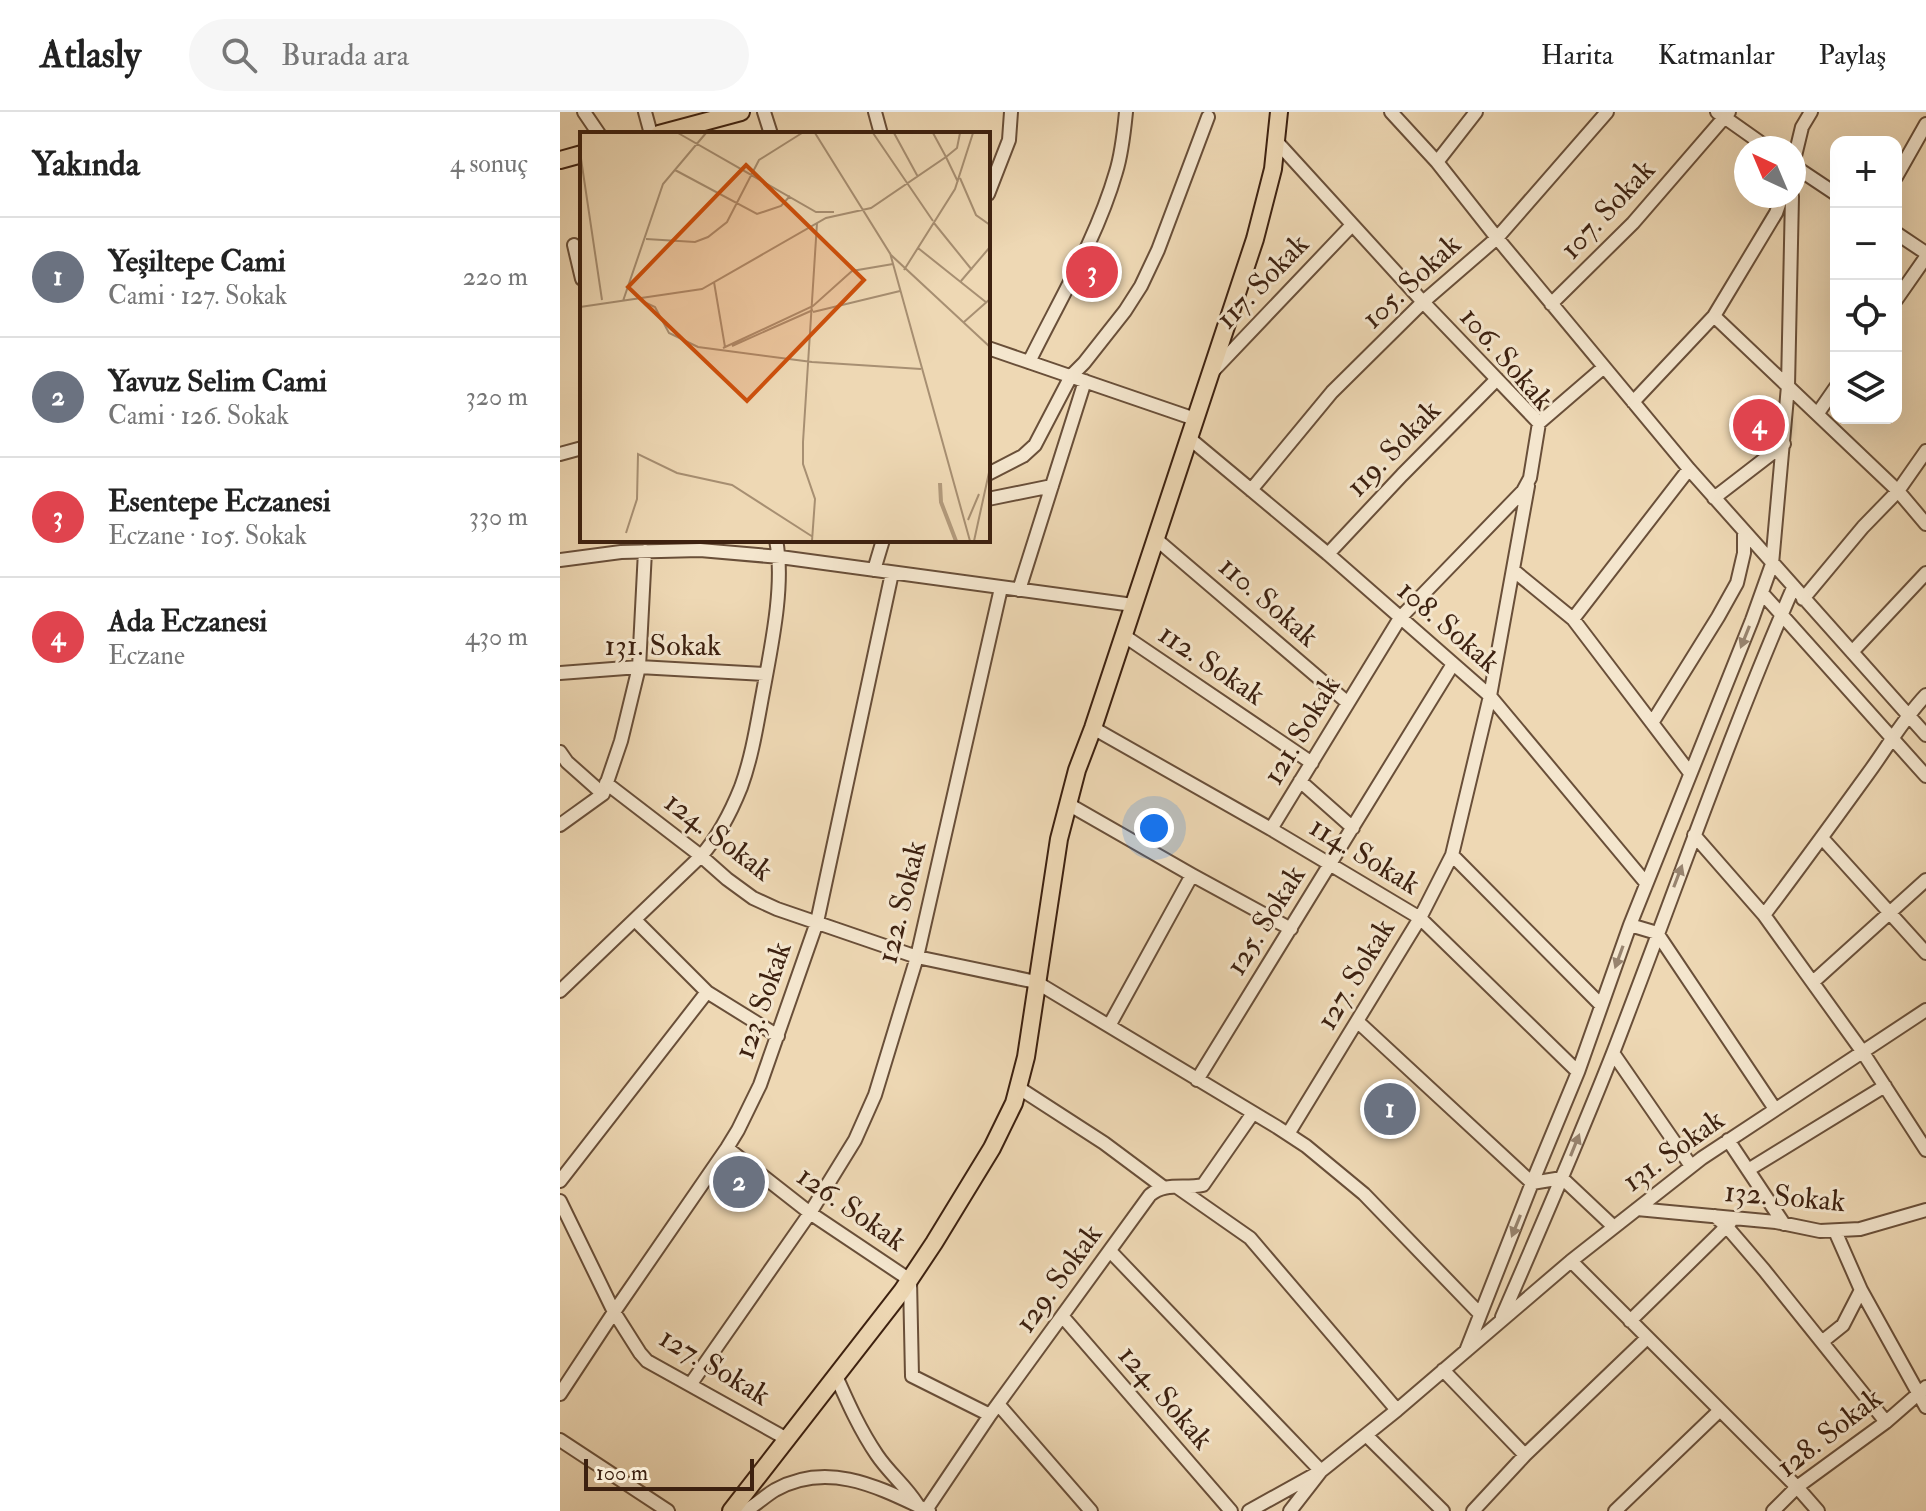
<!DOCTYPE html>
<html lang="tr">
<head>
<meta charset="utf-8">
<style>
  :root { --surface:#fff; --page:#f6f6f6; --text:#222; --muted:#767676; --line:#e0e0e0; --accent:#0f766e }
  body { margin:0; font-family:"IM FELL Double Pica",serif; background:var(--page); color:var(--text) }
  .controls { position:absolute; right:24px; top:24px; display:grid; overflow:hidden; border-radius:16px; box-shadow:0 8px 32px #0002 }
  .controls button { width:72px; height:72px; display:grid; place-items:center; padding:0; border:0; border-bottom:2px solid var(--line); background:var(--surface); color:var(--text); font:40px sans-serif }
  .compass { position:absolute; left:1174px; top:24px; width:72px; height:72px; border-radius:50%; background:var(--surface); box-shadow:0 8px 32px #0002; rotate:316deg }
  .scale { position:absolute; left:24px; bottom:20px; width:170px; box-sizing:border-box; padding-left:8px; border:4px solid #3d2110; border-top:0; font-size:22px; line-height:28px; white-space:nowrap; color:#3d2110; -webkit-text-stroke:6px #f4e6ce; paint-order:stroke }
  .you { position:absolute; left:594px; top:716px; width:28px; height:28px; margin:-20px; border:6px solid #fff; border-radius:50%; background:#1a73e8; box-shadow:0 0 0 12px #1a73e833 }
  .badge { display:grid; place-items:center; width:52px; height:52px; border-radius:50%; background:var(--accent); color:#fff; font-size:26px; font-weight:700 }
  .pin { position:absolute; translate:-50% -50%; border:4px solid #fff; box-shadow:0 2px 8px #0006 }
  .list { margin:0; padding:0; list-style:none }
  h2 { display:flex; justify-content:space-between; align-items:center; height:104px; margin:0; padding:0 32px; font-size:34px }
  h2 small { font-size:26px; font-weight:400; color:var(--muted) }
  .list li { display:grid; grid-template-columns:52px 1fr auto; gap:24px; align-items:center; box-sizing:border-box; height:120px; padding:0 32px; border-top:2px solid var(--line) }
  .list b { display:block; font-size:30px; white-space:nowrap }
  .list p { margin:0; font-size:26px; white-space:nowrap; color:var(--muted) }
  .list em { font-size:26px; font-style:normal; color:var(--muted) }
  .icon { flex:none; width:44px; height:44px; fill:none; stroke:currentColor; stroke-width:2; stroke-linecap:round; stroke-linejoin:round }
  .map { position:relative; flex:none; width:1366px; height:1399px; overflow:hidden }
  header { display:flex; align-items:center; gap:48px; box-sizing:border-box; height:112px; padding:0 40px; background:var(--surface); border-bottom:2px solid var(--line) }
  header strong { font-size:38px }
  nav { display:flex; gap:44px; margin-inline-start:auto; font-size:28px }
  .search { width:560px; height:72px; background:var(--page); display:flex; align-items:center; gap:20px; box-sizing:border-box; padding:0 28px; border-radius:44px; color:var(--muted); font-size:30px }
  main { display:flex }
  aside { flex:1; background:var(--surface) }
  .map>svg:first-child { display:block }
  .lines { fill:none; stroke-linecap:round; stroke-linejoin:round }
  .minor-casing { stroke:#694f39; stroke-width:16 }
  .major-casing { stroke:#3d2110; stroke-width:20 }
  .minor { stroke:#f4e6ce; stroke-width:12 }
  .major { stroke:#eed8b4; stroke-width:16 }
  .oneway { fill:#98846f }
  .labels { text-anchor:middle; stroke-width:6; stroke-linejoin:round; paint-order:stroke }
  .street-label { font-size:30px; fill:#3d2110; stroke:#f4e6ce }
  .inset-river { fill:none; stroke:#b29a7c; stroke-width:4 }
  .inset-road { fill:none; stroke:#a78f72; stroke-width:2 }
  .view { fill:#ce510d; fill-opacity:0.15; stroke:#ce510d; stroke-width:4 }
  .inset-edge { fill:none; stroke:#3d2110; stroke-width:4 }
</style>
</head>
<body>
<header>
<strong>Atlasly</strong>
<div class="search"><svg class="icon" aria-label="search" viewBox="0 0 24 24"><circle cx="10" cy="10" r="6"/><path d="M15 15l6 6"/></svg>Burada ara</div>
<nav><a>Harita</a><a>Katmanlar</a><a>Paylaş</a></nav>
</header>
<main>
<aside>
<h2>Yakında<small>4 sonuç</small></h2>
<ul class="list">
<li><span class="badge" style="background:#6b7280">1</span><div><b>Yeşiltepe Cami</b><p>Cami · 127. Sokak</p></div><em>220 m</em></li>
<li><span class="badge" style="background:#6b7280">2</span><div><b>Yavuz Selim Cami</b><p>Cami · 126. Sokak</p></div><em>320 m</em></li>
<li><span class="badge" style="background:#e0444e">3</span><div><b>Esentepe Eczanesi</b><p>Eczane · 105. Sokak</p></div><em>330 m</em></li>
<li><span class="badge" style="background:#e0444e">4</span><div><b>Ada Eczanesi</b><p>Eczane</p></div><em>430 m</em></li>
</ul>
</aside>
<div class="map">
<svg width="1366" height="1399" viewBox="0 0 1366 1399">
  <rect width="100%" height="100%" fill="#eed8b4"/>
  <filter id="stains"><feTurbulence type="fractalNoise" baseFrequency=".0025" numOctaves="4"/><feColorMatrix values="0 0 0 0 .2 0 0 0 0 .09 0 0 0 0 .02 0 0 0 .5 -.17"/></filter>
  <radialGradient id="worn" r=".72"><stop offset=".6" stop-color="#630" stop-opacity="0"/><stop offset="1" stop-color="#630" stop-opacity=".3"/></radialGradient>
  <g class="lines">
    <defs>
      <path id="minor" d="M24,0L39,22
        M85,0L91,22
        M204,0L211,22
        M315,0L321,22
        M831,0L877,50L937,126L1129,357L1366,623
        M1157,0L1208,36
        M1234,48L1242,15L1251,0
        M877,50L916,0
        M1234,54L1276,82
        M1336,65L1366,12
        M428,82L449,28L451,0
        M1336,121L1366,141
        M14,133L22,167
        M1336,188L1366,145
        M991,192L1073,111L1169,0
        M1154,204L1338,379L1366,412
        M428,236L635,307
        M469,250C499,189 537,126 556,60C562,41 564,20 566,0
        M653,259L792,113
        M1073,290L1154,204L1216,101L1222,84
        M1258,301L1276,275
        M979,311L1044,255
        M629,326L768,442L930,584L1086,771
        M0,342L22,336
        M1129,357L1013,507L1130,661
        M428,362L463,344L475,333L511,264L524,251L565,199L581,174L598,138L648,5
        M691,378L772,280L863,190L937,126L1047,0
        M1154,386L1224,332
        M428,387L492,374
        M596,427L788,591
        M768,442L842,363L937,267
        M0,448L61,440L140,438L220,445L573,493
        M314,458L323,428
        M953,458L1013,507
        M459,478L525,269
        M1202,481L1366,664
        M1243,487L1303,415L1338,379L1366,339
        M563,523L752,651
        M1292,540L1366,461
        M0,561L79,555L206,562
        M1092,611L1158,505L1177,471L1184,441V420
        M533,616L711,717L860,806L1018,960
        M0,640L7,650L43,682
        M740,669L793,716
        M46,671L141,744L167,767L193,786L217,797L357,845L476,870L717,1015L746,1034L804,1082L920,1202
        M508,692L632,763L731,817
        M0,713L43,682L61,629L79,555L85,439
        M711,717L840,506L963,379L970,366L979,311L863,190L717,30
        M1134,723L1204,803L1302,939L1366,1038
        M1262,726L1366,841
        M892,743L1041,893
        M1204,803C1239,757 1273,710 1307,663C1327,636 1343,607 1366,583
        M75,808L147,880L218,924
        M1070,813L1097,821L1215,997
        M1253,870L1366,768
        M0,879L141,744C159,724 171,700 181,675C192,645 197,612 203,580C211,536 225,472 216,428
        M797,909L972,1071L1002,1066L1054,1115
        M549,914L632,763
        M1053,941L1131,1054
        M637,968L893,552
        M459,976L544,1031L603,1075
        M728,1022L860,806L892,743L930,584L968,374
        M1168,1028L1224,1112
        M167,1036L250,1101L350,1168L352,1264L430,1303
        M1188,1058L1325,974
        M0,1069L147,880
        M617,1075L690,1126L837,1298
        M0,1089L54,1200L80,1241L87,1249L227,1327
        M1077,1097L1216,1110L1260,1119L1300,1117L1366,1098
        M1155,1104L1167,1115L1204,1158L1326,1310
        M1275,1119L1301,1178L1366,1295
        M550,1139L761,1359L730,1399
        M1011,1149L1237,1375L1258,1399
        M503,1205L671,1399
        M942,1205C980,1117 1018,1030 1053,941C1113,786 1167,628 1233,476
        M1070,1209L1170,1111
        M1263,1229L1283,1213L1301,1178
        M906,1239L972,1071L1018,960L1070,813L1192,508L1212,452L1228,274L1232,84
        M883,1258L965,1343
        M276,1264C288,1291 300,1318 317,1343C329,1361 346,1374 357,1392
        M130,1273L250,1101L295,1028L315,983L357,845L441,476
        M0,1282L54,1200L167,1036L178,1018L200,973L257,810L332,461
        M438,1292L531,1399
        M806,1323L883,1399
        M0,1328L108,1399
        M366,1398L430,1303L590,1083C605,1070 624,1077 643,1073L693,1001
        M185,1399C196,1393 205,1384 215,1378C269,1348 320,1376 369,1399
        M689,1399L761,1359L837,1298L1011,1149L1142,1046L1366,898
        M913,1399L965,1343L1087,1226
        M1055,1399L1159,1299
        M1213,1399L1237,1375L1326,1310L1366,1275"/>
      <path id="major" d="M99,22L181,0
        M0,48L22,42
        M171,1399L342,1179L374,1131L432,1036L454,991L466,945L499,727L517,658L533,616L695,127L713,57L719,0"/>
    </defs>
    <!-- minor casing -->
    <use href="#minor" class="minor-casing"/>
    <!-- major casing -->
    <use href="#major" class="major-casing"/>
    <!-- minor -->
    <use href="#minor" class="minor"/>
    <!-- major -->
    <use href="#major" class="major"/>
  </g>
  <!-- one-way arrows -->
  <defs><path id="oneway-solid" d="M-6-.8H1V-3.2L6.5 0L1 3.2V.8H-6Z" transform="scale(2)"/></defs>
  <g class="oneway">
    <use href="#oneway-solid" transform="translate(1185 525) rotate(112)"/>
    <use href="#oneway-solid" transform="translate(1118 764) rotate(-69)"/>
    <use href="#oneway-solid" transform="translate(1059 845) rotate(110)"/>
    <use href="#oneway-solid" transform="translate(1015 1033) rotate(-68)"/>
    <use href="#oneway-solid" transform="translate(956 1114) rotate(112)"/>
  </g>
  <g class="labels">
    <!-- street labels -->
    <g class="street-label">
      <text transform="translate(1047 97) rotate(-47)" y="10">107. Sokak</text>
      <text transform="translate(702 169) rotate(-46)" y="10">117. Sokak</text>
      <text transform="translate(851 169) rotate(-43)" y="10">105. Sokak</text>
      <text transform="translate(947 246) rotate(49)" y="10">106. Sokak</text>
      <text transform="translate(833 336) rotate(-46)" y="10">119. Sokak</text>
      <text transform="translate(709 489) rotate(41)" y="10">110. Sokak</text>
      <text transform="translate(889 514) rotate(41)" y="10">108. Sokak</text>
      <text x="103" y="543">131. Sokak</text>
      <text transform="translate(652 552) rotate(34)" y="10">112. Sokak</text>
      <text transform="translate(741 618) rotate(-59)" y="10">121. Sokak</text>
      <text transform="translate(159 724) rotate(37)" y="10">124. Sokak</text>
      <text transform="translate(805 743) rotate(31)" y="10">114. Sokak</text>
      <text transform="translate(341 790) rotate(-76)" y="10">122. Sokak</text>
      <text transform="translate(705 808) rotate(-58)" y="10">125. Sokak</text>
      <text transform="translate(795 862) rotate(-59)" y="10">127. Sokak</text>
      <text transform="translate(202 888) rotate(-71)" y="10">123. Sokak</text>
      <text transform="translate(1113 1038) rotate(-36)" y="10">131. Sokak</text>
      <text transform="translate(1225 1084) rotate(5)" y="10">132. Sokak</text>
      <text transform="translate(292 1096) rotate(35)" y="10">126. Sokak</text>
      <text transform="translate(498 1166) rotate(-54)" y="10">129. Sokak</text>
      <text transform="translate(155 1254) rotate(31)" y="10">127. Sokak</text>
      <text transform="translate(606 1285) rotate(49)" y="10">124. Sokak</text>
      <text transform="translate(1269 1320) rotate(-38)" y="10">128. Sokak</text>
    </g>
  </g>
  <!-- overview -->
  <g transform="translate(20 20)">
    <rect width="410" height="410" fill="#eed8b4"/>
    <path class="inset-river" d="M360,351L361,370L376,409"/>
    <path class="inset-road" d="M98,1L236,80H254M235,1L311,123L410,215M293,1L353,89M314,1L338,45M353,1L366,25L377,16L380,1M0,20L22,168M95,38L177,82L201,74L210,64M380,46L396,83L410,93M354,91L392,138M66,107L115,110L128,105L147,90L179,28L222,1M338,116L407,171M310,121L390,409M324,138L375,57L393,1M381,149L410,115M134,150L145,215M43,169L83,52L126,1M62,169L75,175L89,201L118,215L232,230L341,237M0,175L122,157L246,86L291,76L366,25L378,50M233,180L320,159M384,190L410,167M152,214L233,178M143,216L233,174L272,139L313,132M388,388L399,362M46,401L57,367L58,322L97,341L152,353L233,405M232,409L235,367L223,332V310L237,91M394,409L410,336"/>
    <path class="view" d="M166,33L284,148L167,269L48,155Z"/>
    <rect width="410" height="410" class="inset-edge"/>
  </g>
  <rect width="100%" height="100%" filter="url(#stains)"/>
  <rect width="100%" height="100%" fill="url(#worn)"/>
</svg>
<div class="controls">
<button>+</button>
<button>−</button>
<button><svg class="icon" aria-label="locate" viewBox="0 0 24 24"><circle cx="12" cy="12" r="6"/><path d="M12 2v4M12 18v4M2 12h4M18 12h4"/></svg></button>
<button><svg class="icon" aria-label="layers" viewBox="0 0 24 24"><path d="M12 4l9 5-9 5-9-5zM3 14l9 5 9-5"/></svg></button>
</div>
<svg class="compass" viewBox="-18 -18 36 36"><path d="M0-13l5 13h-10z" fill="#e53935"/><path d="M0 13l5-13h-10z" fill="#767676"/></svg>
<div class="scale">100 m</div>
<div class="you"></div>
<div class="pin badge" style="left:830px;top:997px;background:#6b7280">1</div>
<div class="pin badge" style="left:179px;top:1070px;background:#6b7280">2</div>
<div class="pin badge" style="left:532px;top:160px;background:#e0444e">3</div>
<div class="pin badge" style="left:1199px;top:313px;background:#e0444e">4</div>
</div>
</main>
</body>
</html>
